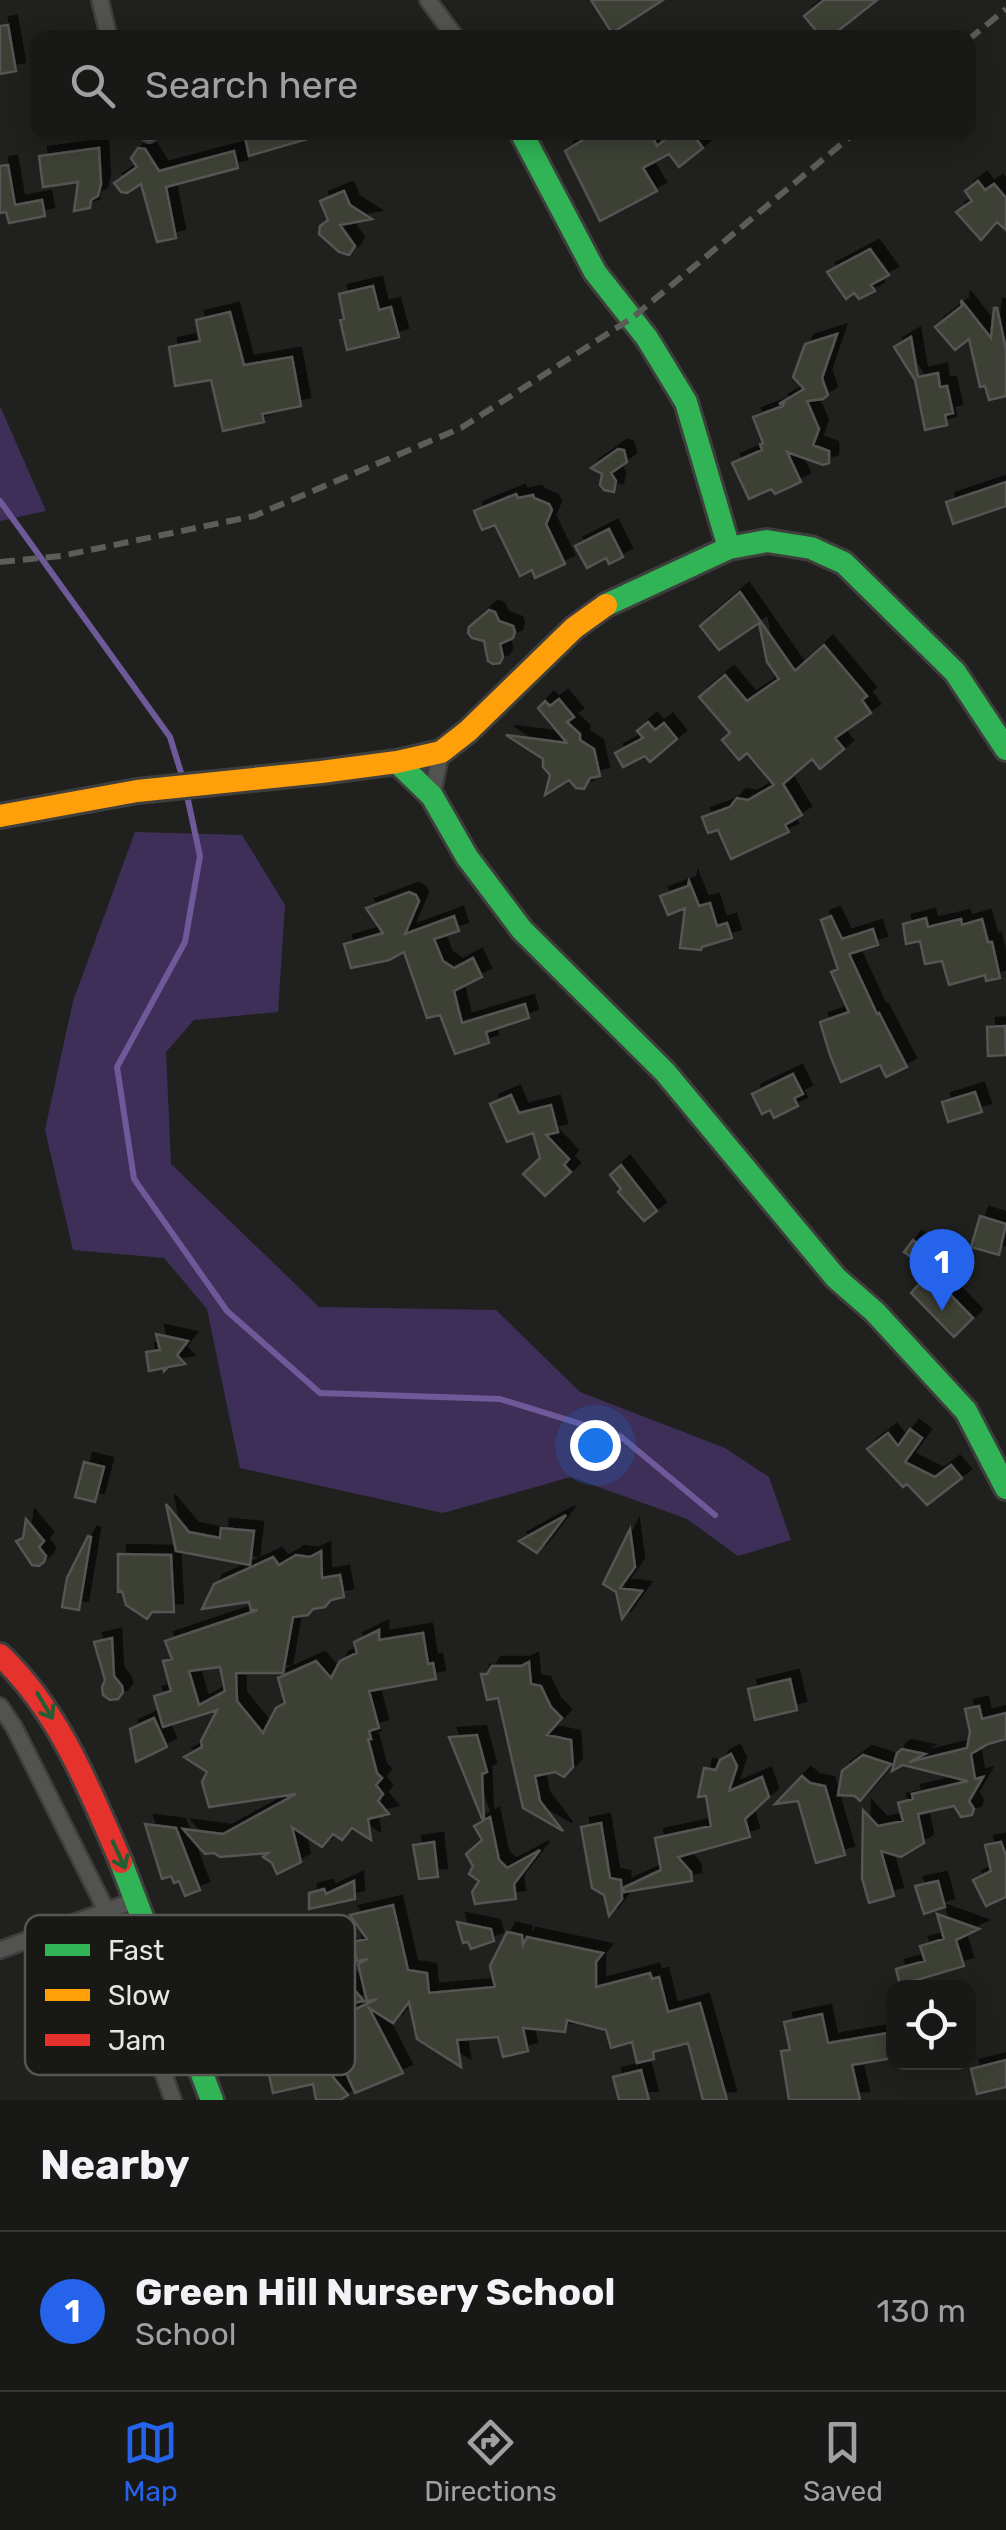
<!DOCTYPE html>
<html lang="en">
<head>
<meta charset="utf-8">
<style>
  :root { --surface:#181917; --page:#252624; --text:#f1f3f6; --muted:#9fa0a1; --line:#363836; --accent:#2563eb }
  body { margin:0; font-family:Rubik,sans-serif; background:var(--page); color:var(--text) }
  .controls { position:absolute; right:30px; bottom:30px; display:grid; overflow:hidden; border-radius:20px; box-shadow:0 5px 25px #0003 }
  .controls button { width:90px; height:90px; display:grid; place-items:center; padding:0; border:0; border-bottom:2px solid var(--line); background:var(--surface); color:var(--text); font:50px sans-serif }
  .you { position:absolute; left:595px; top:1445px; width:35px; height:35px; margin:-25px; border:8px solid #fff; border-radius:50%; background:#1a73e8; box-shadow:0 0 0 15px #1a73e833 }
  .badge { display:grid; place-items:center; width:65px; height:65px; border-radius:50%; background:var(--accent); color:#fff; font-size:32px; font-weight:700 }
  .pin { position:absolute; translate:-50% -82px; filter:drop-shadow(0 2px 5px #0008) }
  .pin::after { content:''; position:absolute; top:52px; width:35px; height:30px; background:inherit; clip-path:polygon(0 0,100% 0,50% 100%) }
  .list { margin:0; padding:0; list-style:none }
  h2 { display:flex; justify-content:space-between; align-items:center; height:130px; margin:0; padding:0 40px; font-size:42px }
  h2 small { font-size:32px; font-weight:400; color:var(--muted) }
  .list li { display:grid; grid-template-columns:65px 1fr auto; gap:30px; align-items:center; box-sizing:border-box; height:160px; padding:0 40px; border-top:2px solid var(--line) }
  .list b { display:block; font-size:38px; white-space:nowrap }
  .list p { margin:0; font-size:32px; white-space:nowrap; color:var(--muted) }
  .list em { font-size:32px; font-style:normal; color:var(--muted) }
  .icon { flex:none; width:55px; height:55px; fill:none; stroke:currentColor; stroke-width:2; stroke-linecap:round; stroke-linejoin:round }
  .map { position:relative; flex:none; width:1006px; height:2100px; overflow:hidden }
  .search { position:absolute; background:var(--surface); box-shadow:0 5px 25px #0003; left:30px; right:30px; top:30px; height:110px; display:flex; align-items:center; gap:25px; box-sizing:border-box; padding:0 35px; border-radius:20px; color:var(--muted); font-size:38px }
  .sheet { height:290px; background:var(--surface) }
  nav { display:flex; justify-content:space-around; align-items:center; box-sizing:border-box; height:140px; border-top:2px solid var(--line); background:var(--surface); font-size:28px; color:var(--muted) }
  nav a { display:grid; justify-items:center; gap:5px }
  nav .on { color:var(--accent) }
  .map>svg:first-child { display:block }
  .green { fill:#3e2f58 }
  .lines { fill:none; stroke-linecap:round; stroke-linejoin:round }
  .stream { stroke:#6f5998; stroke-width:6 }
  .building { fill:#3e3f35; stroke:#545452; stroke-width:2.5; fill-rule:evenodd; filter:url(#shadow) }
  .street-casing { stroke:#3e3e3d; stroke-width:20 }
  .fast-casing { stroke:#3e3e3d; stroke-width:28 }
  .slow-casing { stroke:#3e3e3d; stroke-width:28 }
  .jam-casing { stroke:#3e3e3d; stroke-width:28 }
  .street { stroke:#525351; stroke-width:15 }
  .fast { stroke:#30b455; stroke-width:22 }
  .slow { stroke:#ff9f0a; stroke-width:22 }
  .jam { stroke:#e5322d; stroke-width:22 }
  .rail { stroke:#5c5d5b; stroke-width:6; stroke-dasharray:15 8; stroke-linecap:butt }
  .oneway { stroke:#235e32 }
  .key { fill:#181815; stroke:#565653; stroke-width:2.5 }
  .key-label { font-size:28px; fill:#e6e7e4 }
</style>
</head>
<body>
<div class="map">
<svg width="1006" height="2100" viewBox="0 0 1006 2100">
  <defs>
    <filter id="shadow"><feDropShadow dx="9" dy="-9" stdDeviation="0" flood-color="#0009"/></filter>
  </defs>
  <rect width="100%" height="100%" fill="#20211f"/>
  <!-- green -->
  <path class="green" d="M0,406L46,511L0,521Z
    M135,832L242,835L285,905L278,1012L194,1020L166,1052L171,1164L319,1307L496,1310L580,1392L725,1448L769,1477L791,1540L738,1556L687,1519L571,1477L443,1513L240,1468L207,1309L164,1258L73,1250L45,1130L73,1001Z"/>
  <g class="lines">
    <!-- stream -->
    <path class="stream" d="M0,501L170,737L183,779
      M186,791L200,856L185,942L117,1067L134,1179L227,1311L320,1393L500,1399L620,1436L715,1515"/>
  </g>
  <!-- building -->
  <path class="building" d="M591,0H663L612,33Z
    M824,0H877L829,38H822L804,16Z
    M8,25L16,71L0,74V26Z
    M266,132H313L314,137L249,156L245,137Z
    M596,132H650L657,146L674,132H691L703,148L679,167L669,154L643,168L657,191L600,221L565,151Z
    M99,148L101,184L98,196L91,200L90,208L74,211L78,182L43,187L39,156Z
    M138,148L145,149L159,171L234,151L238,168L166,187L176,238L157,242L141,184L127,193L121,192L114,183L137,167L131,158Z
    M8,165L15,205L42,200L45,216L9,223L6,212L0,213V166Z
    M978,181L985,190L994,184L1006,198V230L997,222L981,240L956,212L972,201L965,191Z
    M344,191L350,205L372,219L340,225L355,246L349,255L339,252L319,234L320,226L328,220L320,201Z
    M870,249L889,275L871,285L875,291L859,299L854,293L846,299L827,272Z
    M373,286L379,310L391,307L399,337L347,350L340,320L344,319L339,294Z
    M961,300L991,338L994,308H997L1006,349V396L989,400L985,386L980,387L969,339L955,350L935,327L962,306Z
    M230,312L244,365L292,357L301,406L262,414L264,422L223,431L211,380L175,386L169,347L200,341L196,320Z
    M837,334L822,378L828,395L823,399L807,401L819,429L813,445L829,451V463L823,465L787,452L801,482L775,494L771,489L749,499L732,463L762,450L760,444L763,443L753,417L783,406L784,403L779,404L804,389L793,377L805,344Z
    M911,337L918,377L938,373L940,387L947,386L953,413L945,415L947,425L925,430L915,380L894,347Z
    M618,449L624,450L627,462L611,473L616,481L614,492L604,490L600,485L602,474L591,468Z
    M1006,482V506L953,524L946,502Z
    M516,494L518,498L533,495L534,498L549,504L552,510L546,524L565,564L535,578L532,570L520,576L495,525L482,530L474,511Z
    M609,529L623,557L609,564L606,558L587,568L575,546Z
    M740,592L795,671L824,645L867,696L862,700L871,713L835,738L844,749L820,769L812,759L783,784L802,815L785,825L789,832L731,859L718,830L708,833L702,817L730,807L737,798L748,800L774,785L747,753L739,760L722,740L730,733L699,697L725,675L747,701L779,679L767,662L759,623L719,650L700,626Z
    M489,610L495,612L499,621L513,626L515,632L513,638L500,644L503,657L500,663L493,664L488,661L484,641L472,638L468,633L469,627Z
    M559,699L574,717L567,722L580,734V740L594,749L600,776L590,778L584,789L576,788L569,780L545,795L550,775L543,767V759L506,735L567,743L538,708L545,701L550,706Z
    M648,722L655,730L664,723L677,739L650,762L645,756L623,767L615,753L643,738L637,731Z
    M689,881L699,906L710,903L717,926L727,923L732,938L702,947L701,950L680,948L685,908L668,915L660,896L688,886Z
    M409,892L416,895L419,901L405,934L454,916L459,931L434,939L443,961L454,968L473,958L482,977L454,991L462,1023L525,1004L529,1018L486,1032L489,1043L455,1054L440,1015L427,1018L404,952L389,960L351,968L344,944L383,933L366,908Z
    M831,916L842,939L873,929L878,945L849,954L877,1014L879,1013L907,1067L886,1077L880,1065L841,1082L830,1055L820,1022L849,1012L831,972L838,969L821,920Z
    M926,918L928,927L961,919L962,925L982,919L988,942H992L1000,978L986,981L985,975L949,985L942,961L925,964L920,941L906,944L903,924Z
    M1005,1026L1006,1055L988,1056L987,1027Z
    M793,1074L803,1094L794,1098L798,1106L774,1118L770,1110L762,1114L752,1094Z
    M975,1092L982,1112L948,1122L942,1102Z
    M511,1095L519,1113L551,1105L558,1132L546,1135L569,1159L564,1165L571,1172L545,1196L523,1174L540,1158L533,1133L507,1142L490,1104Z
    M621,1165L657,1211L644,1221L618,1192L621,1189L610,1175Z
    M980,1216L1006,1224L999,1255L971,1247Z
    M913,1240L957,1272L942,1286L973,1318L954,1337L911,1293L931,1271L904,1252Z
    M156,1334L188,1341L177,1355L185,1364L168,1367L164,1371V1368L149,1371L146,1352L160,1350Z
    M910,1429L922,1438L905,1462L935,1477L951,1465L962,1478L927,1505L907,1484L903,1487L867,1449L888,1433L898,1446Z
    M84,1462L104,1467L95,1502L75,1497Z
    M166,1504L189,1532L220,1538L221,1528L254,1531L250,1565L176,1551Z
    M566,1515L537,1553L519,1541Z
    M26,1519L44,1541L39,1547L46,1556L44,1562L39,1566L32,1565L16,1541L23,1538Z
    M630,1529L635,1567L620,1588L642,1591L622,1619L616,1592L603,1584Z
    M88,1536L91,1537L79,1610L62,1607L67,1578Z
    M321,1551L322,1578L340,1575L344,1597L331,1600L325,1607L313,1609L308,1615L293,1617L283,1673H236L237,1701L263,1733L276,1708L285,1703L278,1678L316,1661L331,1678L340,1661L357,1653L354,1642L379,1630V1640L423,1633L428,1664L433,1663L436,1679L369,1691L379,1728L369,1731L371,1739H368L377,1773L382,1778L376,1785L383,1794L378,1801L389,1814L368,1819L371,1840L352,1828L342,1840L333,1834L322,1847L292,1827L301,1862L277,1874L272,1863L263,1857L268,1853L220,1857L214,1853L205,1854L183,1829L223,1834L296,1794L209,1807L202,1782L207,1772L184,1757L202,1747L201,1741L217,1710L163,1727L154,1696L171,1691L163,1661L172,1659L165,1641L258,1610H251L249,1602L202,1609L214,1584L273,1557L279,1565L296,1555L310,1557ZM220,1667L225,1691L199,1705L189,1671Z
    M118,1554L171,1555L174,1612H152L147,1619L126,1605L122,1591L118,1592Z
    M112,1638L114,1676L122,1686L123,1692L118,1699L110,1700L103,1695L102,1687L105,1680L94,1642Z
    M529,1662L531,1684L541,1686L551,1707L562,1718L547,1735L571,1740L573,1767L564,1777L555,1772L535,1776L540,1801L563,1831L523,1808L498,1698L487,1700L481,1674H487L492,1666H521Z
    M790,1679L797,1710L755,1720L748,1689Z
    M979,1706L982,1719L1006,1713V1739L988,1744L971,1754L975,1779L983,1777L969,1801L974,1809L972,1815L961,1817L954,1806L918,1814L924,1843L901,1857L881,1851L894,1896L869,1903L862,1878L863,1810L878,1826L903,1821L898,1803L913,1799L912,1794L968,1781L903,1765L892,1771L897,1753L902,1749L925,1754L909,1762L967,1748L970,1732L965,1709Z
    M154,1718L167,1747L136,1762L130,1729Z
    M477,1735L487,1772L482,1774L484,1820L490,1817L499,1860L507,1868L540,1850L514,1884L516,1899L475,1904L472,1892L479,1881L469,1874L473,1866L466,1854L482,1840L474,1826L483,1821L449,1737Z
    M731,1754L737,1766L729,1791L762,1777L769,1797L745,1819L750,1837L678,1857L691,1872L692,1881L624,1892L623,1888L661,1870L655,1838L711,1826L706,1796L698,1797L704,1768L716,1770L720,1760Z
    M863,1755L891,1764L860,1801L855,1796L838,1795L842,1771Z
    M802,1776L810,1783L825,1786L845,1855L816,1863L798,1801L775,1804Z
    M601,1823L610,1878L621,1880L622,1899L609,1916L604,1895L592,1888L581,1827Z
    M145,1824L176,1828L200,1890L185,1896L179,1881L174,1883L171,1876L162,1879Z
    M434,1842L438,1877L419,1879L413,1845Z
    M1001,1842L1006,1856V1897L986,1906L973,1880L991,1871L985,1845Z
    M354,1881L355,1899L309,1909V1893L324,1889L326,1894Z
    M938,1881L945,1907L924,1914L915,1886Z
    M393,1905L408,1970L427,1973L429,1993L495,1987L490,1966L507,1932L522,1935L523,1945L527,1937L603,1953L596,1962V1987L650,1973L652,1979L659,1977L668,2012L700,2003L727,2100H703L688,2043L653,2052L654,2059L637,2063L632,2042L611,2048L606,2030L567,2020L565,2032L523,2028L528,2051L503,2057L498,2037L457,2040L461,2067L417,2039L409,2002L393,2023L369,2008L403,2073L355,2093L324,2024L377,1999L367,2001L358,1964L368,1959L357,1961L353,1942L367,1939L350,1915Z
    M937,1914L979,1929L956,1940L964,1966L900,1985L896,1969L925,1961L920,1946L944,1939Z
    M457,1922L491,1929L494,1941L471,1949L468,1942L463,1943Z
    M339,1972L364,2001L312,2009L322,1988L316,1984Z
    M822,2014L828,2043L888,2033L893,2058L852,2065L860,2100H789L781,2051L790,2050L784,2022Z
    M295,2032L348,2095L340,2100H316L313,2084L273,2093L268,2070L277,2052L287,2047Z
    M1006,2060V2087L977,2094L971,2069Z
    M641,2070L649,2100H619L613,2077Z"/>
  <g class="lines">
    <defs>
      <path id="street" d="M100,0L109,38
        M428,0L456,38
        M148,132L149,134
        M432,796L441,752
        M0,1706L14,1727L106,1910L173,2100
        M0,1950L139,1899"/>
      <path id="fast" d="M521,132L595,272L647,338L686,402L729,548
        M606,605L729,548L767,541L811,548L844,563L955,672L1006,749
        M397,762L432,796L467,857L522,930L665,1072L836,1278L875,1312L966,1411L1006,1488
        M121,1862L212,2100"/>
      <path id="slow" d="M0,816L137,791L321,772L397,762L441,752L468,731L574,628L606,605"/>
      <path id="jam" d="M0,1655C59,1711 89,1788 121,1862"/>
    </defs>
    <!-- street casing -->
    <use href="#street" class="street-casing"/>
    <!-- fast casing -->
    <use href="#fast" class="fast-casing"/>
    <!-- slow casing -->
    <use href="#slow" class="slow-casing"/>
    <!-- jam casing -->
    <use href="#jam" class="jam-casing"/>
    <!-- street -->
    <use href="#street" class="street"/>
    <!-- fast -->
    <use href="#fast" class="fast"/>
    <!-- slow -->
    <use href="#slow" class="slow"/>
    <!-- jam -->
    <use href="#jam" class="jam"/>
    <!-- rail -->
    <path class="rail" d="M968,40L1006,9
      M0,562L61,556L254,516L461,428L632,318L856,132"/>
  </g>
  <!-- one-way arrows -->
  <defs><path id="oneway-shaft" d="M-6 0H5M1.5-3L5.5 0L1.5 3" fill="none" stroke-width="1.6" stroke-linecap="round" stroke-linejoin="round" transform="scale(2.5)"/></defs>
  <g class="oneway">
    <use href="#oneway-shaft" transform="translate(45 1706) rotate(59)"/>
    <use href="#oneway-shaft" transform="translate(119 1855) rotate(65)"/>
  </g>
  <!-- legend -->
  <rect x="25" y="1915" width="330" height="160" rx="15" class="key"/>
  <rect x="45" y="1944" width="45" height="12" fill="#30b455"/>
  <rect x="45" y="1989" width="45" height="12" fill="#ff9f0a"/>
  <rect x="45" y="2034" width="45" height="12" fill="#e5322d"/>
  <g class="key-label">
    <text x="108" y="1960">Fast</text>
    <text x="108" y="2005">Slow</text>
    <text x="108" y="2050">Jam</text>
  </g>
</svg>
<div class="controls">
<button><svg class="icon" aria-label="locate" viewBox="0 0 24 24"><circle cx="12" cy="12" r="6"/><path d="M12 2v4M12 18v4M2 12h4M18 12h4"/></svg></button>
</div>
<div class="you"></div>
<div class="pin badge" style="left:942px;top:1311px">1</div>
<div class="search"><svg class="icon" aria-label="search" viewBox="0 0 24 24"><circle cx="10" cy="10" r="6"/><path d="M15 15l6 6"/></svg>Search here</div>
</div>
<section class="sheet">
<h2>Nearby<small></small></h2>
<ul class="list">
<li><span class="badge">1</span><div><b>Green Hill Nursery School</b><p>School</p></div><em>130 m</em></li>
</ul>
</section>
<nav>
<a class="on"><svg class="icon" aria-label="map" viewBox="0 0 24 24"><path d="M3 6l6-2 6 2 6-2v14l-6 2-6-2-6 2zM9 4v14M15 6v14"/></svg>Map</a>
<a><svg class="icon" aria-label="directions" viewBox="0 0 24 24"><path d="M12 3l9 9-9 9-9-9zM9 14v-3h6M13 9l2 2-2 2"/></svg>Directions</a>
<a><svg class="icon" aria-label="saved" viewBox="0 0 24 24"><path d="M7 4h10v16l-5-4-5 4z"/></svg>Saved</a>
</nav>
</body>
</html>
